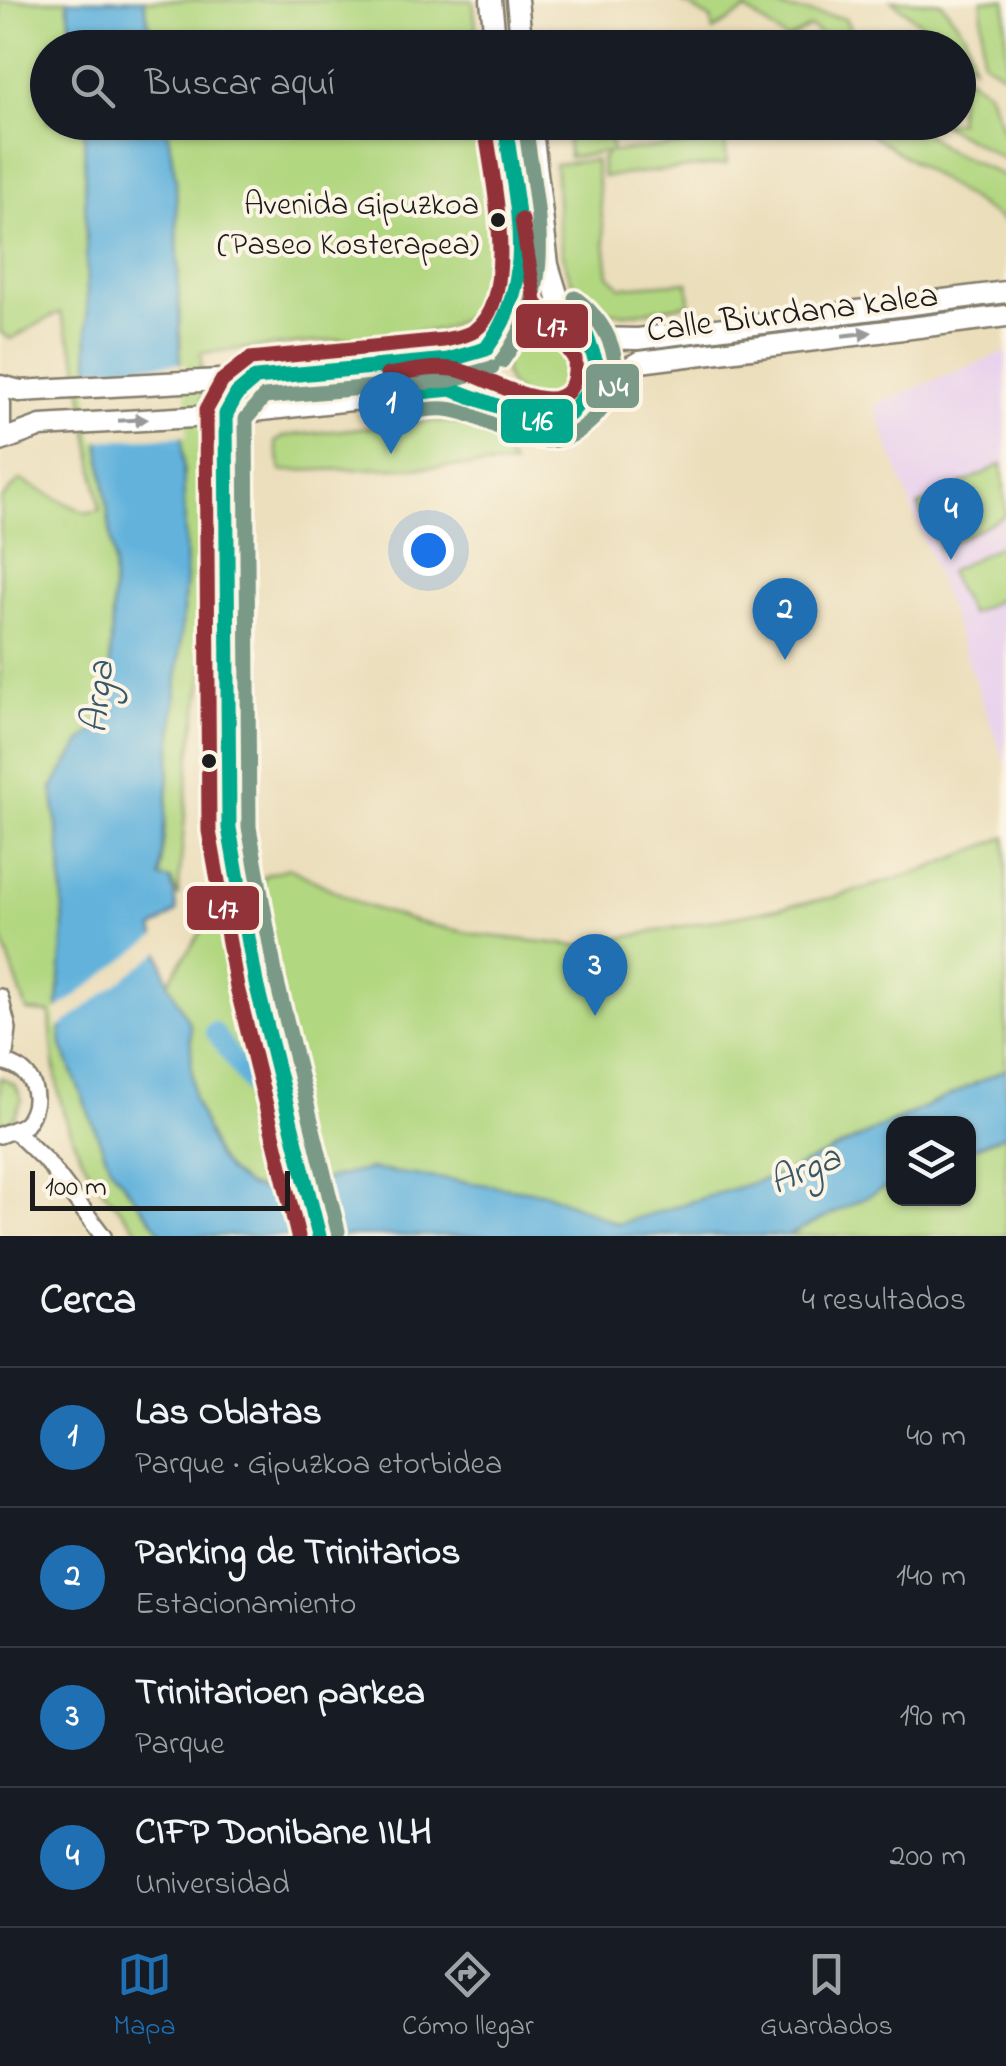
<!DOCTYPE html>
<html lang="es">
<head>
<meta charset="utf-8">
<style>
  :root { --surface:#171b24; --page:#242831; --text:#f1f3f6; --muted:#9ea1a6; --line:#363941; --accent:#1f6fb2 }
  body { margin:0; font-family:"Indie Flower",sans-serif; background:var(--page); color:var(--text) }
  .controls { position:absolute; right:30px; bottom:30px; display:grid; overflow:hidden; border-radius:20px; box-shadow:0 2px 8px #0004 }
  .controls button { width:90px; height:90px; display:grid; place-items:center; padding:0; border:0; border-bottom:2px solid var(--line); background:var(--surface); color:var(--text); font:50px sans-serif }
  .scale { position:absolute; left:30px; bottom:25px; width:260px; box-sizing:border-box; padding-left:10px; border:5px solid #1c1c1c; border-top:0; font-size:28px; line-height:35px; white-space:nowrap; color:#1c1c1c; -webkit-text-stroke:8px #fcf5e5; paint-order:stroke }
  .you { position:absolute; left:428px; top:550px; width:35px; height:35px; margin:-25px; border:8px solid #fff; border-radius:50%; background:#1a73e8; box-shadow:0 0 0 15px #1a73e833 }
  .badge { display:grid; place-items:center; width:65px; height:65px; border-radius:50%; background:var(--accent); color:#fff; font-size:32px; font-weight:700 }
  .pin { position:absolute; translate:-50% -82px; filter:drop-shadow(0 2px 5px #0008) }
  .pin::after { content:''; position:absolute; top:52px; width:35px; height:30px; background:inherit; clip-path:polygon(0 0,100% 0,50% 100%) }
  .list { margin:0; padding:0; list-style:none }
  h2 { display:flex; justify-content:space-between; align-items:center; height:130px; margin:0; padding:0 40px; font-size:42px }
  h2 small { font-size:32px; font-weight:400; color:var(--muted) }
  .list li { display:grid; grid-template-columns:65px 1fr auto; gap:30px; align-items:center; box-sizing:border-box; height:140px; padding:0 40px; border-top:2px solid var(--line) }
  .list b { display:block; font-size:38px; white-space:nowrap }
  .list p { margin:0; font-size:32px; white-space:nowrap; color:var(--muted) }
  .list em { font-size:32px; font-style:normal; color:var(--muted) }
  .icon { flex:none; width:55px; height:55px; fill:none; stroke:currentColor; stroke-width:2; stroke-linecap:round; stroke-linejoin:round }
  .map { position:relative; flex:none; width:1006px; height:1236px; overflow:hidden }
  .search { position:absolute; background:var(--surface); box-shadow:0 2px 8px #0004; left:30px; right:30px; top:30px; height:110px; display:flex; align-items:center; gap:25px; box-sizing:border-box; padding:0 35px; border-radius:55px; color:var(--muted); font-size:38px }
  .sheet { height:690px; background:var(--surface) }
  nav { display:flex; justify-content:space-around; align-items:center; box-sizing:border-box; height:140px; border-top:2px solid var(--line); background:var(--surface); font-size:28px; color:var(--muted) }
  nav a { display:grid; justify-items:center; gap:5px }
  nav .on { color:var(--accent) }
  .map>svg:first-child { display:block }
  .built { fill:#e9d2ed }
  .green { fill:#b2d781; stroke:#677a4e; stroke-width:2.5 }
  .water { fill:#62b2dc; stroke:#3f677c; stroke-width:2.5 }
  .pier { fill:#ebdebb }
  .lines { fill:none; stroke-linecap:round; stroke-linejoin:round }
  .canal { stroke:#62b2dc; stroke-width:18 }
  .minor-casing { stroke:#847d6c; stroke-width:20 }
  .tertiary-casing { stroke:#847d6c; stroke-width:25 }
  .minor { stroke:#fff; stroke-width:15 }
  .tertiary { stroke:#fff; stroke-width:20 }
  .bus-1-casing { stroke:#fcf5e5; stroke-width:22 }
  .bus-2-casing { stroke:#fcf5e5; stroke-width:22 }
  .bus-3-casing { stroke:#fcf5e5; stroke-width:22 }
  .bus-1 { stroke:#01a88d; stroke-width:15 }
  .bus-2 { stroke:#7a9986; stroke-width:15 }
  .bus-3 { stroke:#913338; stroke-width:15 }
  .oneway { fill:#999 }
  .bus-dot { fill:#1c1c1c; stroke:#fcf5e5; stroke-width:4 }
  .labels { text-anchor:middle; stroke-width:8; stroke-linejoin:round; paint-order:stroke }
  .bus-label { font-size:32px; fill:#1c1c1c; stroke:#fcf5e5; text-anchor:end }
  .street-label { font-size:35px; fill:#1c1c1c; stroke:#fcf5e5 }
  .water-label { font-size:38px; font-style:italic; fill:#385869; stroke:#fcf5e5 }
  .line-badge { stroke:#fcf5e5; stroke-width:4 }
  .badge-label { font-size:28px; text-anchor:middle; font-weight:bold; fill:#fff }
</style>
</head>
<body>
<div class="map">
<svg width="1006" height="1236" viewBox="0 0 1006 1236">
  <rect width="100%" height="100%" fill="#fcf5e5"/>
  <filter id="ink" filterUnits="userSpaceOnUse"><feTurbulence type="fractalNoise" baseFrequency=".01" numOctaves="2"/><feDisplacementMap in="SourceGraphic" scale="20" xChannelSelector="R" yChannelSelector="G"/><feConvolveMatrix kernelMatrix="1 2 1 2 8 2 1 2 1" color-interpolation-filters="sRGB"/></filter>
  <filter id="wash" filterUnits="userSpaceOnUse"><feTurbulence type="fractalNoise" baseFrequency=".0048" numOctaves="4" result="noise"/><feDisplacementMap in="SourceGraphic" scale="40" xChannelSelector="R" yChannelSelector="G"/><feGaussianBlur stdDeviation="2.25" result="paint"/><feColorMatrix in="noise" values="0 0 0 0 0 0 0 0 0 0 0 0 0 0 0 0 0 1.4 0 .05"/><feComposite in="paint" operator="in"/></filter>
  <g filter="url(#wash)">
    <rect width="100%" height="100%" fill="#ebdebb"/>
    <!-- built -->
    <path class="built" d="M1006,352V471L1003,465L940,548L1006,515V542L949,572L970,614L1006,596V765L874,405Z"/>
    <!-- green -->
    <path class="green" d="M0,0H67L74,47L48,48V122L84,123L88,351L114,563V714L82,741L52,788L61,857L64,931L58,1003L62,1046L110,1166L164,1236H141C128,1216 111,1201 97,1182C60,1130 53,1075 50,1013L27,1011L0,933V501L20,480L86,513L100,510L78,363L60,312L11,339L0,332Z
      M144,0H473L478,47H153Z
      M678,0H759L784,9L845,18L859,47H831L826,37L810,27L787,40L746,10L713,31L711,19Z
      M891,0L941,2L965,33L973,65L959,54L958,48L951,47Z
      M982,0H1006V76L982,60Z
      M959,72L988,91L1006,137V160L940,123L958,122Z
      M166,123H486C490,162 512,262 492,294C481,312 459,321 441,330L201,353L206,518L203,678L190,755L178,897L171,880L160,879L186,577L176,180Z
      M565,123H608L612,152L725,141L727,164L603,177L601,159L609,152L569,157Z
      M863,123H914L943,148L1006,177V223L863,129Z
      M595,160L609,275L621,287L688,282L690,304C667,307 643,314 620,313C550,309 560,213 555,164Z
      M504 365a35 35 0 1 1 70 0a35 35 0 1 1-70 0Z
      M431,421C477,423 487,427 513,465L281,471L275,442L284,436Z
      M1002,464L1006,515L940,549L918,506Z
      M1006,542V596L970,614L948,572Z
      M1006,837V1069L782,1174L618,1224L546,1193L270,1191L248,1186L228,1171L216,1155L193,1096L190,1025L168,982L218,906L242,1007L277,1000L257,896L265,875L289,868L363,905L417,922L479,935L579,946L835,897L922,871Z
      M0,1077L16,1086L22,1100L13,1119L0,1124Z
      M1006,1134V1236H787L893,1184L894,1198H968L969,1150Z"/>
    <!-- water -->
    <path class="water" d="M67,0H144L153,47H74Z
      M84,123H166L176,180L186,577L160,878L171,880L177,911L153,929L168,982L190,1025L193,1096L216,1155L228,1171L248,1186L270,1191L370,1169L546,1193L618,1224L782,1174L1006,1069V1134L969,1150L968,1124H894L893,1184L787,1236H164L110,1166L62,1046L58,1003L64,931L61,857L52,788L82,741L114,713L110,666L114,563L88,351Z"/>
    <!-- pier -->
    <path class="pier" d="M186,363L187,436L94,441L86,369Z
      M159,934L163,949L56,1030L54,1012Z
      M315,1176L329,1236H290L279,1184Z"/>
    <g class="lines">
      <!-- canal -->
      <path class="canal" d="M214,1031L301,1159"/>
    </g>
  </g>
  <g filter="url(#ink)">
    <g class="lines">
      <defs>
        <path id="minor" d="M0,997L8,1029L4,1062
          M0,1062C34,1067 45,1099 25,1125L0,1135
          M16,1132L48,1163L103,1236"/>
        <path id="tertiary" d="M491,0L496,48
          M517,0L522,48
          M505,122L522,266L508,319
          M531,122L548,265L563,314
          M484 366a56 56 0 1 1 112 0a56 56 0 1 1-112 0Z
          M588,338L638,339L1006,292
          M256,378L237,394L226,414L229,828L235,877L282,1097L296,1131L319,1236
          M0,386L20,391L256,378L448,360L486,349
          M592,386L640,362L1006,316
          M0,403V428
          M0,441L41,426L210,416L441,390L452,389L504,409"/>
      </defs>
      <!-- minor casing -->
      <use href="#minor" class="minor-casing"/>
      <!-- tertiary casing -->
      <use href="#tertiary" class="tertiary-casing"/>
      <!-- minor -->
      <use href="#minor" class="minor"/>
      <!-- tertiary -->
      <use href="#tertiary" class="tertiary"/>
      <defs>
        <path id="bus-1" d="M486,349C540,276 515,207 505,122
          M390,395L451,389L538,421L570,414L590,389L596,362L587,337L563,314
          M319,1236L256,983L229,828L226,414L237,394L256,378L448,360L486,349"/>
        <path id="bus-2" d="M502,361C560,281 536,213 525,122
          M392,415C410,413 429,407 446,409C485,413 515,446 556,440C572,438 584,428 595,417C632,377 614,328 575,298
          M338,1231L276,978L249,827L246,419L264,397L450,380L492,368"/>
        <path id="bus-3" d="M387,375C411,372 435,365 458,370C491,377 581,438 575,359L535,302L522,220
          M298,1236L237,987L209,831L206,410L222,381L250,359L444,340C453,338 467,336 474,331C521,296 491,174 485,124"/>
      </defs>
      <!-- bus-1 casing -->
      <use href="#bus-1" class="bus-1-casing"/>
      <!-- bus-2 casing -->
      <use href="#bus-2" class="bus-2-casing"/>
      <!-- bus-3 casing -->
      <use href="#bus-3" class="bus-3-casing"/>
      <!-- bus-1 -->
      <use href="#bus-1" class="bus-1"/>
      <!-- bus-2 -->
      <use href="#bus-2" class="bus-2"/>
      <!-- bus-3 -->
      <use href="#bus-3" class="bus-3"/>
    </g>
    <!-- one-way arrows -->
    <defs><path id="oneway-solid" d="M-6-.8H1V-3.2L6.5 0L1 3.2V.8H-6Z" transform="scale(2.5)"/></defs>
    <g class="oneway">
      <use href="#oneway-solid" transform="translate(857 334) rotate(-7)"/>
      <use href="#oneway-solid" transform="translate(133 420) rotate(-3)"/>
    </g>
  </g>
  <!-- markers -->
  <g class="bus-dot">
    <circle cx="498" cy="220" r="9"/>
    <circle cx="209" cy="761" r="9"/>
  </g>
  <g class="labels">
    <!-- bus labels -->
    <g class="bus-label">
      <text x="479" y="214">Avenida Gipuzkoa<tspan x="479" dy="40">(Paseo Kosterapea)</tspan></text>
    </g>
    <!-- street labels -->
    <g class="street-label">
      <text transform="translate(792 311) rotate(-7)" y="12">Calle Biurdana kalea</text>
    </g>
    <!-- water labels -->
    <g class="water-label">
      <text transform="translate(96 697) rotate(-84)" y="13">Arga</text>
      <text transform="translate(804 1168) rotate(-23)" y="13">Arga</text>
    </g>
  </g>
  <g class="line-badge">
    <rect x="514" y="302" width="76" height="48" rx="10" fill="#913338"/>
    <rect x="584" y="362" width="57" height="48" rx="10" fill="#7a9986"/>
    <rect x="499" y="397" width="76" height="48" rx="10" fill="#01a88d"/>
    <rect x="185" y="884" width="76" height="48" rx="10" fill="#913338"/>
  </g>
  <g class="badge-label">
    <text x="552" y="336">L17</text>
    <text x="613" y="396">N4</text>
    <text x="537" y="430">L16</text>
    <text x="223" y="918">L17</text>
  </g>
</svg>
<div class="controls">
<button><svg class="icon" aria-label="layers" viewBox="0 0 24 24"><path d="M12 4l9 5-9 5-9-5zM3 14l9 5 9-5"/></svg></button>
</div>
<div class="scale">100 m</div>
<div class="you"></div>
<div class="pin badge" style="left:391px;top:454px">1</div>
<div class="pin badge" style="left:785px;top:660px">2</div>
<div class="pin badge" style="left:595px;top:1016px">3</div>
<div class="pin badge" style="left:951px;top:560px">4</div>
<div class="search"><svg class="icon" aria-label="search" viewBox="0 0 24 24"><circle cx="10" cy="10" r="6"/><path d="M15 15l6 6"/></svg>Buscar aquí</div>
</div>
<section class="sheet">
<h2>Cerca<small>4 resultados</small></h2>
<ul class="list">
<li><span class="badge">1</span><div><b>Las Oblatas</b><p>Parque · Gipuzkoa etorbidea</p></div><em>40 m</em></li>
<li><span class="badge">2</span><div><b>Parking de Trinitarios</b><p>Estacionamiento</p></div><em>140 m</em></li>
<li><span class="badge">3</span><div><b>Trinitarioen parkea</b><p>Parque</p></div><em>190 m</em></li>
<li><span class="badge">4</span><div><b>CIFP Donibane IILH</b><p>Universidad</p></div><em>200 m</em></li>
</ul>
</section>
<nav>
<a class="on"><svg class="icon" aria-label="map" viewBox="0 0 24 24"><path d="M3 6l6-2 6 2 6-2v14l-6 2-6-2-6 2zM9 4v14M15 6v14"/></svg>Mapa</a>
<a><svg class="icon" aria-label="directions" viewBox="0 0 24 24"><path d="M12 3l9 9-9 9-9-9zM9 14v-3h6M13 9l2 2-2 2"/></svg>Cómo llegar</a>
<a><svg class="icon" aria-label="saved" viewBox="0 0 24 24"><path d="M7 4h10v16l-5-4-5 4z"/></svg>Guardados</a>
</nav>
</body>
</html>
